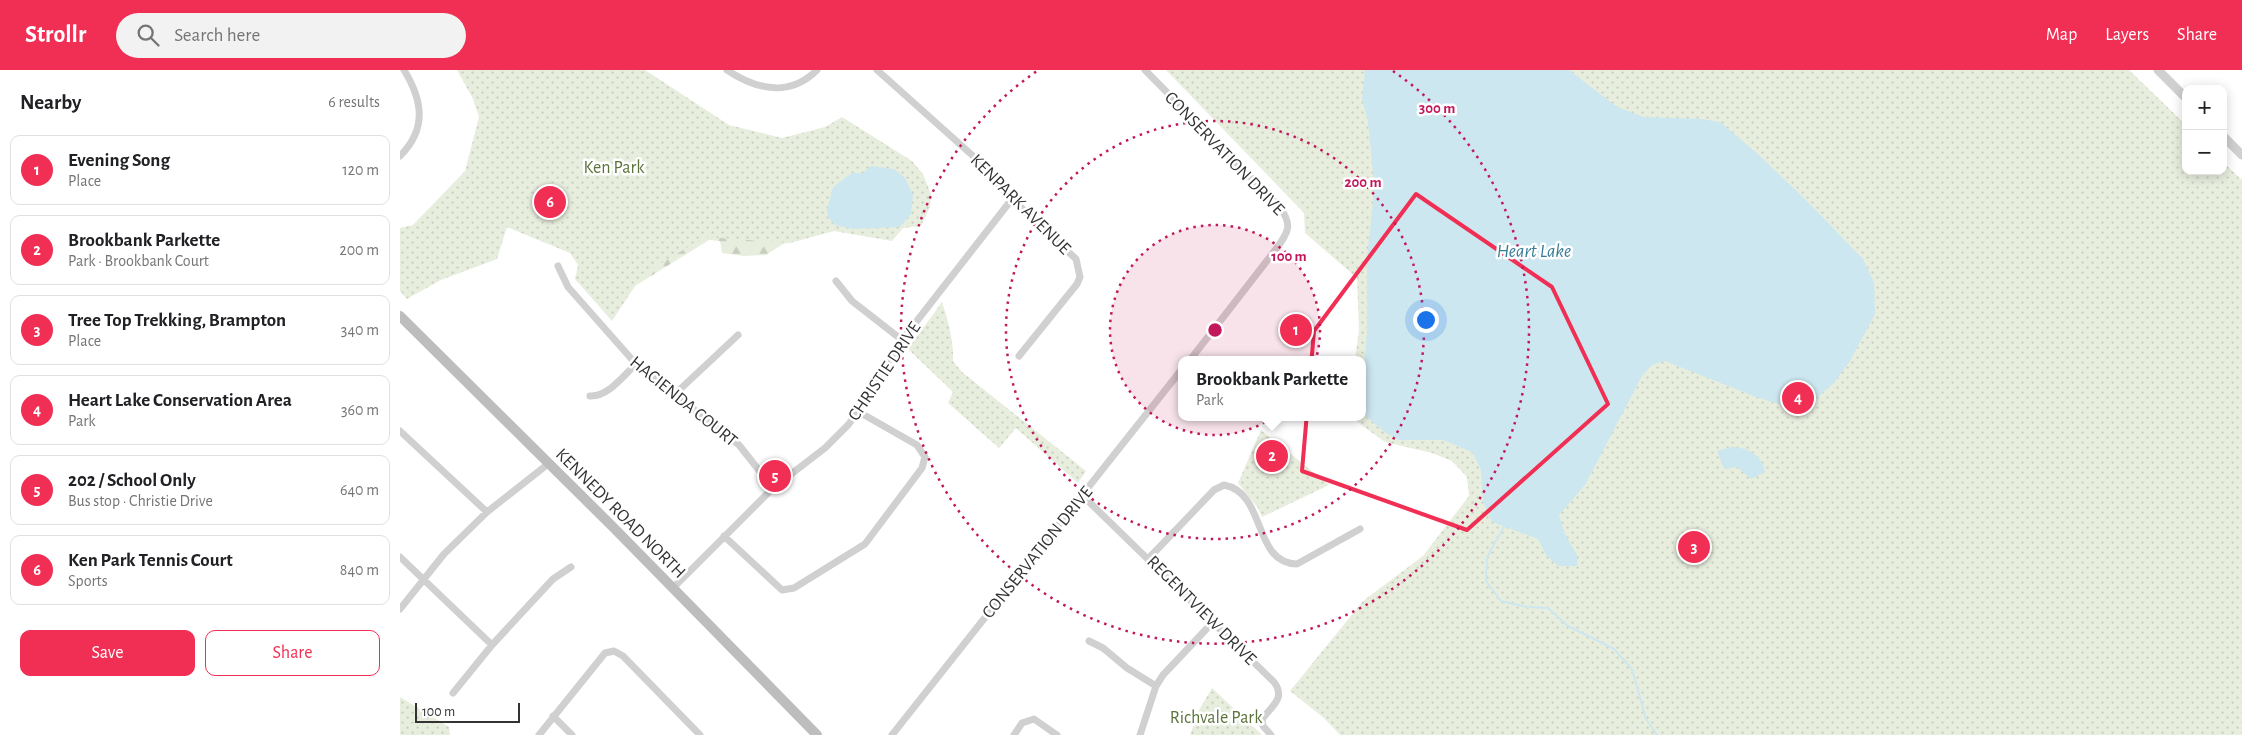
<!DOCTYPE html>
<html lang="en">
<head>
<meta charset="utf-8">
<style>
  :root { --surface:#fff; --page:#f2f2f2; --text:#202124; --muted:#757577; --line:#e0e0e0; --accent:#f12e54 }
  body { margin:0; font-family:"Alegreya Sans",sans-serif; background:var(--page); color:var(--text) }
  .controls { position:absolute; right:15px; top:15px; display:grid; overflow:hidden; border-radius:10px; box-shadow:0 2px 12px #0003 }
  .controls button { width:45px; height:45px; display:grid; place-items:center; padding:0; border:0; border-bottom:1px solid var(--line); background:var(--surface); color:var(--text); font:25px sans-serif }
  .scale { position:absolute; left:15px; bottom:12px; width:105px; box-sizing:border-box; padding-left:5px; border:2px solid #333; border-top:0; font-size:14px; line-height:18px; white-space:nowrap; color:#333; -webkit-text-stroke:4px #fff; paint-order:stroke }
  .you { position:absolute; left:1025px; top:249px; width:18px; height:18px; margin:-12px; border:4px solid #fff; border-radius:50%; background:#1a73e8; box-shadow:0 0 0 8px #1a73e833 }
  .badge { display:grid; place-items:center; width:32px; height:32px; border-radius:50%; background:var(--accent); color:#fff; font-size:16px; font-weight:700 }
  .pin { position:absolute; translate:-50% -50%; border:2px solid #fff; box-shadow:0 1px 5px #0006 }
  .popup { position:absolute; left:778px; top:286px; width:188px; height:65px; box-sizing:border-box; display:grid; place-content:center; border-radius:10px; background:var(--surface); filter:drop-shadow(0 1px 4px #0005); font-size:16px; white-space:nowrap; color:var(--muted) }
  .popup b { font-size:19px; color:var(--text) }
  .popup::after { content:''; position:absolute; left:50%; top:100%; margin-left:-10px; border:10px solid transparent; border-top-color:var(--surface) }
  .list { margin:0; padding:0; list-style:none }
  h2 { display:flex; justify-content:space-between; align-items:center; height:65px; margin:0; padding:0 20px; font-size:21px }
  h2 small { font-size:16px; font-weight:400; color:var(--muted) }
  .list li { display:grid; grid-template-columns:32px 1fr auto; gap:15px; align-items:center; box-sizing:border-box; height:70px; margin:0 10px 10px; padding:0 10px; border:1px solid var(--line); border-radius:10px }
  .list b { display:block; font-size:19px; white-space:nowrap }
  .list p { margin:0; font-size:16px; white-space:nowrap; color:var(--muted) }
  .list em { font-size:16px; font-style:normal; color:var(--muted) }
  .actions { display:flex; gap:10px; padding:15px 20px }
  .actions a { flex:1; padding:11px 0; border:1px solid var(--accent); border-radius:10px; text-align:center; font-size:18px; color:var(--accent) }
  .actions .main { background:var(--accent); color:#fff }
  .icon { flex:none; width:28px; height:28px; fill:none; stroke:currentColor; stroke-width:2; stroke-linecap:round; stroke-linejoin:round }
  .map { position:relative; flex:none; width:1842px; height:665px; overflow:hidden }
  header { display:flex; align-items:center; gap:30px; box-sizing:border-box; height:70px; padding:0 25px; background:var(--accent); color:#fff }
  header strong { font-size:24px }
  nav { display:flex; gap:28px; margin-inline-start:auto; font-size:18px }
  .search { width:350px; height:45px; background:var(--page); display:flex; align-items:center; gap:12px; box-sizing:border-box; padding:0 18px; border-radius:28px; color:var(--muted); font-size:19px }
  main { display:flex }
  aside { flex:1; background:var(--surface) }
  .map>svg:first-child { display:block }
  .forest { fill:url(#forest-firs) }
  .park { fill:url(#park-dots) }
  .pitch { fill:#e8eede }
  .water { fill:#cde7f0 }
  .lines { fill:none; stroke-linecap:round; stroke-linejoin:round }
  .stream { stroke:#cde7f0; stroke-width:2 }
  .minor { stroke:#d0d0d0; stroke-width:7 }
  .tertiary { stroke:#d0d0d0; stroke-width:9 }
  .secondary { stroke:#bdbdbd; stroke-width:10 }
  .marked { fill:none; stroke:#f12e54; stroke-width:4; stroke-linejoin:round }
  .ring { fill:none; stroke:#c2185b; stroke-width:2.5; stroke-dasharray:2.5 5 }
  .labels { text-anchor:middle; stroke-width:5; stroke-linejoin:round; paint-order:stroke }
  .street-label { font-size:18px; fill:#333; stroke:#fff }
  .park-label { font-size:18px; fill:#5c733c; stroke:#fff }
  .water-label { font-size:19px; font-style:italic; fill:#377c95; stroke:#fff }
  .centre { fill:#c2185b; stroke:#fff; stroke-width:2.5 }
  .ring-label { font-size:15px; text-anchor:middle; font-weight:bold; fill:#c2185b; stroke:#fff; stroke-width:5; stroke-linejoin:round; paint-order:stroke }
</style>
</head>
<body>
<header>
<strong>Strollr</strong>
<div class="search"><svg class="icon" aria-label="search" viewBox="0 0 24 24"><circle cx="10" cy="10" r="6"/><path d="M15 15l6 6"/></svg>Search here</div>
<nav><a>Map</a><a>Layers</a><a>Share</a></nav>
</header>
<main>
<aside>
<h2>Nearby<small>6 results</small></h2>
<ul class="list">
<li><span class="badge">1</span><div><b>Evening Song</b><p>Place</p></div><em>120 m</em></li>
<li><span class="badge">2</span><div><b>Brookbank Parkette</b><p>Park · Brookbank Court</p></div><em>200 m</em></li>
<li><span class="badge">3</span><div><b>Tree Top Trekking, Brampton</b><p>Place</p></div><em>340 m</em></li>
<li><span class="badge">4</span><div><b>Heart Lake Conservation Area</b><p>Park</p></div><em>360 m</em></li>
<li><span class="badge">5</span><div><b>202 / School Only</b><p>Bus stop · Christie Drive</p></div><em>640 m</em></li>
<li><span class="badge">6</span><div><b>Ken Park Tennis Court</b><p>Sports</p></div><em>840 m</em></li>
</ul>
<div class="actions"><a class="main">Save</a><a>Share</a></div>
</aside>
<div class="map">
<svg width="1842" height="665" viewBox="0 0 1842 665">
  <defs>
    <pattern id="forest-firs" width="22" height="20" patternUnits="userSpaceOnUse" patternTransform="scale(1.25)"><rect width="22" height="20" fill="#e8eede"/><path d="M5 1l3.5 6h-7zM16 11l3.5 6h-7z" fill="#c7cdbf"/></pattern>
    <pattern id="park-dots" width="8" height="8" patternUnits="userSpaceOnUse" patternTransform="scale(1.25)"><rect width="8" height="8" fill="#e8eede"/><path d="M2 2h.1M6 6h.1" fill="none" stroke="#c7cdbf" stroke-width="1.8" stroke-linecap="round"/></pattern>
  </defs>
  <rect width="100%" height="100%" fill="#fff"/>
  <!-- forest -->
  <path class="forest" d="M403,161L400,170L383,174L366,185L344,186L322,183L320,171L309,170L235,216L265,167Z"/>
  <!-- park -->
  <path class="park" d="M57,0H245L329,55L382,68L425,57L442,47L512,91L523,104L531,124L530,137L521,156L503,158L492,171L434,161L390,173L305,167L243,204L212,251L175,209L178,195L170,183L107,157L97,189L41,210L7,229L0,221V158L13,155L65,101L79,47L73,29Z
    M766,0H1729L1786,55V101H1823V92L1842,110V665H940L924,648L890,621L963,531L1023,486L1069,426L1067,407L1052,391L1032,383L985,372L956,351V347H962V290H955L959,260L957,208L905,163L904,143Z
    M542,232C548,251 554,271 553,291L562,302L686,401L678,413L616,358L599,378L548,333L553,322L508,279Z
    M861,360L929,415L862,447L858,438L838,413Z
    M812,618L859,662L862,665H790L799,640Z
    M0,627L49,657L50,665H0Z"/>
  <!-- pitch -->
  <path class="pitch" d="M142,109L172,121L158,154L128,142Z"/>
  <!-- water -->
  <path class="water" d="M965,0H1169L1217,37L1244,47L1302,49L1320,52L1359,85L1411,135L1463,189L1474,212L1475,244L1450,291L1434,313L1412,332L1382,335L1356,327L1265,291L1252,295L1242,306L1185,415L1159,445L1165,464L1177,485V496H1158L1146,485L1138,469L1092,452L1083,432L1081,400L1072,382L1043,370H999L986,363L964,345L962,322L967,263V187L973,132V103L968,52L962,29Z
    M471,96L494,99L505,108L513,125L511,144L500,157L454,159L435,155L428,147L427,140L433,117L452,103H463Z
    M1331,377C1347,377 1363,385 1365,402L1351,409L1337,397L1324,399L1317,381Z"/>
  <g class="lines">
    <!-- stream -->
    <path class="stream" d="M1105,455L1087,487L1086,511L1101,531L1127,537L1148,538L1168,556L1214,579L1232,599L1246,649L1257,665"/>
    <!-- minor -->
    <path class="minor" d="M327,0C357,20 390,27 417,0
      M477,0L572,85L612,129L676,189L680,207L677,214L619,286
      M745,0L879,136C893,155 889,161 876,179L790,290
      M0,86C27,59 23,31 4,0
      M158,196L168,217L236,294L339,375L373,418
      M436,211L452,231L502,270
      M275,324L338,265
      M190,326C208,327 223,306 236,294
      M0,361L87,442
      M683,426L874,612C886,628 872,636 862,649L863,656L871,665
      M324,466L382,520L394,518L465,474L522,398L525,387L517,375L459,342
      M0,487L92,575L153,509L171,497
      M749,488L814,420L824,415C867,423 852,493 897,494L960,459
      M273,518L373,418L425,378L449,354L502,270L612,129
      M0,539L44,484L87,442L148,394
      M689,571L703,578L727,598L756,616
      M53,623L92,575
      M153,646L172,665
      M139,665L205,583L214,581L223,586L300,665
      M492,665L782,299
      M614,665L622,653L634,649L657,665
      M740,665L756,616L763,605L813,552"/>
    <!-- tertiary -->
    <path class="tertiary" d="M1758,0L1786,28
      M1823,66L1842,85"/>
    <!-- secondary -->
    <path class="secondary" d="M0,246L212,456L417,665"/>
  </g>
  <!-- marked area -->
  <path class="marked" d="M1016,124L1152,217L1208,334L1067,460L902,401L914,261Z"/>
  <!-- distance rings -->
  <circle cx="815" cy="260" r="105" fill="#c2185b" fill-opacity=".12"/>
  <g class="ring">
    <circle cx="815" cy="260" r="105"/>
    <circle cx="815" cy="260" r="209"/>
    <path d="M993 1A314 314 0 1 1 637 1"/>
  </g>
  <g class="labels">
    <!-- street labels -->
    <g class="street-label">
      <text transform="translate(825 83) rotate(46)" y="6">CONSERVATION DRIVE</text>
      <text transform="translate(621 134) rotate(45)" y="6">KENPARK AVENUE</text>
      <text transform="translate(484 301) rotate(-56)" y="6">CHRISTIE DRIVE</text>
      <text transform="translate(284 331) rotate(39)" y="6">HACIENDA COURT</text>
      <text transform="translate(221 443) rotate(45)" y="6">KENNEDY ROAD NORTH</text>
      <text transform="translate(637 482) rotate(-51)" y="6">CONSERVATION DRIVE</text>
      <text transform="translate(802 540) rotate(45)" y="6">REGENTVIEW DRIVE</text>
    </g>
    <!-- park labels -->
    <g class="park-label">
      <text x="214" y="103">Ken Park</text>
      <text x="816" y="653">Richvale Park</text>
    </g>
    <!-- water labels -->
    <g class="water-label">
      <text x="1134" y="187">Heart Lake</text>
    </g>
  </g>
  <circle cx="815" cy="260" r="8" class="centre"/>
  <g class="ring-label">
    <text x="1037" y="43">300 m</text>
    <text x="963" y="117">200 m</text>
    <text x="889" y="191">100 m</text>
  </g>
</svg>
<div class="controls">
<button>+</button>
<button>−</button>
</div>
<div class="scale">100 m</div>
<div class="you"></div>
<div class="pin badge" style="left:896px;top:260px">1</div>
<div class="pin badge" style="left:872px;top:386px">2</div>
<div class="popup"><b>Brookbank Parkette</b>Park</div>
<div class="pin badge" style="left:1294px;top:477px">3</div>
<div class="pin badge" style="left:1398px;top:328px">4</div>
<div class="pin badge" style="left:375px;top:406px">5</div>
<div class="pin badge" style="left:150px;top:132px">6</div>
</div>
</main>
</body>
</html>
